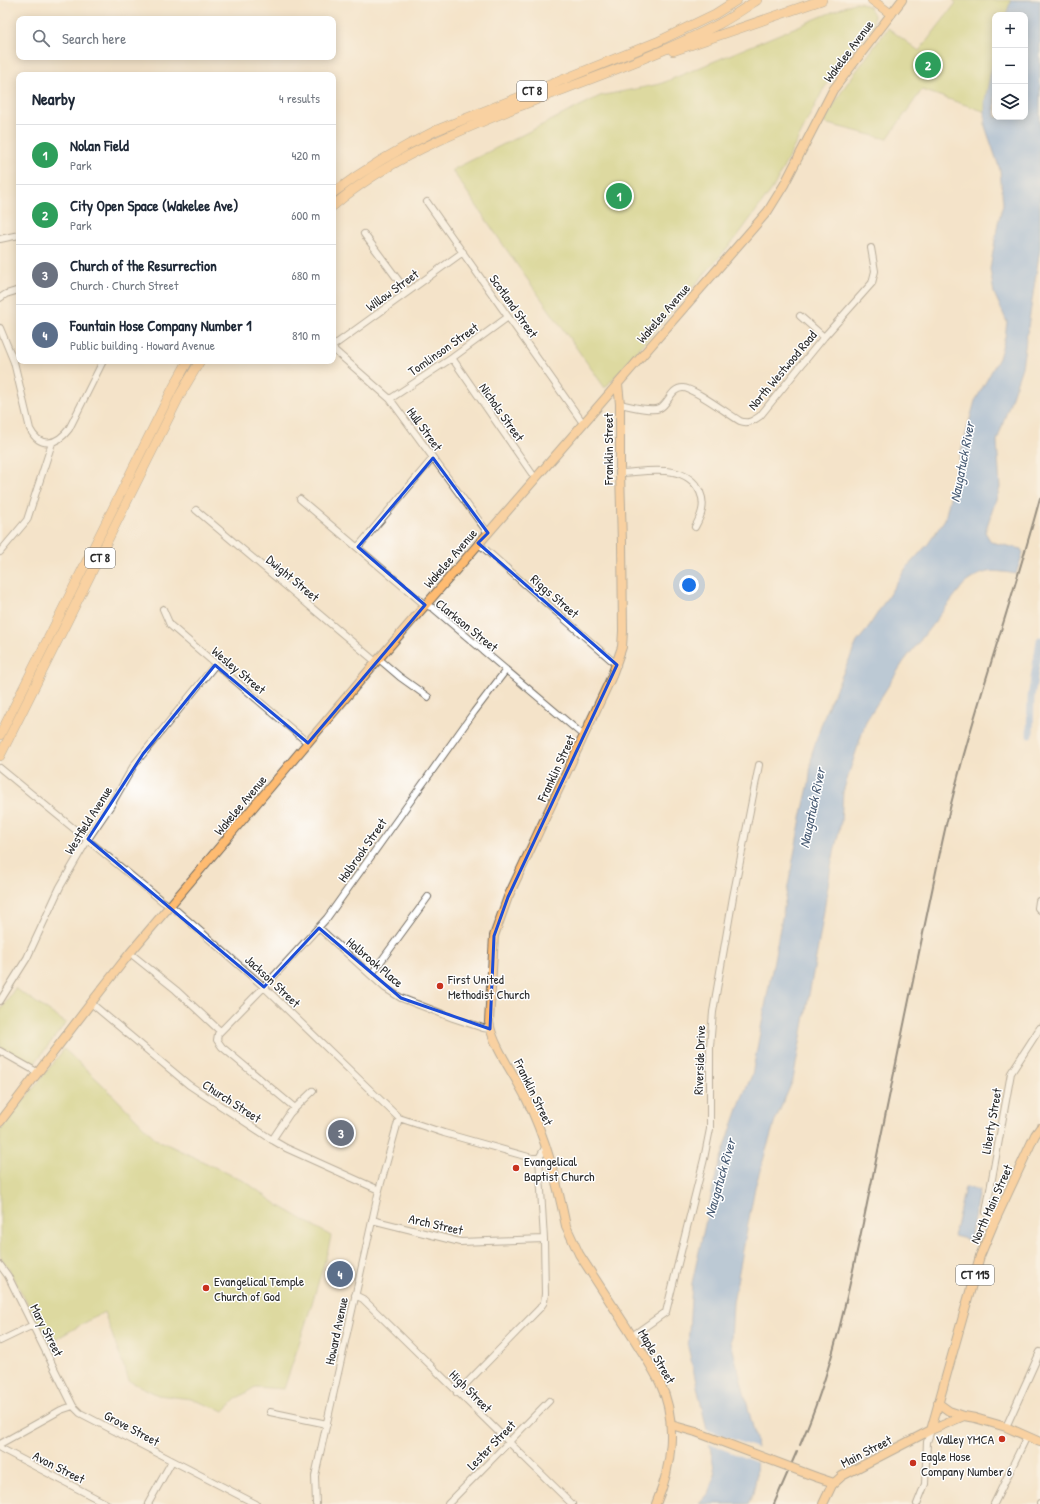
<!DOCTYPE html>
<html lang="en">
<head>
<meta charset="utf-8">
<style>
  :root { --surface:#fff; --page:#f2f2f3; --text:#1f2937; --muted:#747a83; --line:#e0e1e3; --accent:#c8321e }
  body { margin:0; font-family:"Patrick Hand",sans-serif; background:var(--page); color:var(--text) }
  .controls { position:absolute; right:12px; top:12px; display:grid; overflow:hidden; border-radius:8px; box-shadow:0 2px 10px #0003 }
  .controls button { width:36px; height:36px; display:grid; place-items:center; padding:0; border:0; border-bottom:1px solid var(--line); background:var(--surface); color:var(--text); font:20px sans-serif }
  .you { position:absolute; left:689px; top:585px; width:14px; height:14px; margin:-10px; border:3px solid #fff; border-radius:50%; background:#1a73e8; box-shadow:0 0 0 6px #1a73e833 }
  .badge { display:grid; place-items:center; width:26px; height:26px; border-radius:50%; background:var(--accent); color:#fff; font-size:13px; font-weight:700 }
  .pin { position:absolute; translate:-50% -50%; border:2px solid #fff; box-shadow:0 1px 4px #0006 }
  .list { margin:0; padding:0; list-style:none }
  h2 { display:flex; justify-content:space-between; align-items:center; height:52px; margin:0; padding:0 16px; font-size:17px }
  h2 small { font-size:13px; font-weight:400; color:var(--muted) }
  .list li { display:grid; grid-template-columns:26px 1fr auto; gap:12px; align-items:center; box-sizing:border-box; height:60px; padding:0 16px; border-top:1px solid var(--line) }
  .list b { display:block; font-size:15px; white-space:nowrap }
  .list p { margin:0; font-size:13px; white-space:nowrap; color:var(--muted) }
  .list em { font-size:13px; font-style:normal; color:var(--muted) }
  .icon { flex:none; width:22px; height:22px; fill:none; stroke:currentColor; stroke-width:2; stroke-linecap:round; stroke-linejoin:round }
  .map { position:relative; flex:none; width:1040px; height:1504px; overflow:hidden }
  .search { position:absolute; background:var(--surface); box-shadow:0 2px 10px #0003; left:16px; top:16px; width:320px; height:44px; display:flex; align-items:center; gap:10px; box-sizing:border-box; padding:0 14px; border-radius:8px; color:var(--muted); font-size:15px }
  .panel { position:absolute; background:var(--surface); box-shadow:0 2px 10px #0003; left:16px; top:72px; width:320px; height:292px; border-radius:8px }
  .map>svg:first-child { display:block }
  .green { fill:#c1cd6f; stroke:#767c4d }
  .water { fill:#79a9e3; stroke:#526a87 }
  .pier { fill:#f4e3c9 }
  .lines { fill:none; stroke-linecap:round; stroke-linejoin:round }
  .canal { stroke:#79a9e3; stroke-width:7 }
  .minor-casing { stroke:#716b62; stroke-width:8 }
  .major-casing { stroke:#716b62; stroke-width:10 }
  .highway-casing { stroke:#716b62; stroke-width:10 }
  .minor { stroke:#fff; stroke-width:6 }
  .major { stroke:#febb71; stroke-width:8 }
  .highway { stroke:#febb71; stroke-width:9 }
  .rail { stroke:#2b2b2b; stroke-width:2 }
  .major-bridge-casing { stroke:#716b62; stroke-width:10; stroke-linecap:butt }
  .major-bridge { stroke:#febb71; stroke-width:8 }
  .marked { fill:none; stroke:#1d4ed8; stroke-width:3; stroke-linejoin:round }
  .poi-dot { fill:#c8321e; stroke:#fff; stroke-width:1.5 }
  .labels { text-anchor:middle; stroke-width:3; stroke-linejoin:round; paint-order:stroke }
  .shield { fill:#fff; stroke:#6b6b6b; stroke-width:1 }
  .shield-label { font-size:12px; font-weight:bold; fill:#2b2b2b }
  .street-label { font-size:13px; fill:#2b2b2b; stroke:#fff }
  .poi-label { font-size:13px; fill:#2b2b2b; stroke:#fff; text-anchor:start }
  .water-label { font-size:14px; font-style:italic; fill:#4a5d75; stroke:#fff }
</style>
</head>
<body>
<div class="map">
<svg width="1040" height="1504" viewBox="0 0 1040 1504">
  <rect width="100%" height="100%" fill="#fff"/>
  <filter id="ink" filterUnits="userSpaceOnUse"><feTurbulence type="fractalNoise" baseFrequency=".025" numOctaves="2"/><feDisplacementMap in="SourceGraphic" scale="8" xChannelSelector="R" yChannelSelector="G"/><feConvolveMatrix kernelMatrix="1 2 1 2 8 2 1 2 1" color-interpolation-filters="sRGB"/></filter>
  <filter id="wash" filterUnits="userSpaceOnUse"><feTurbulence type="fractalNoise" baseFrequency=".012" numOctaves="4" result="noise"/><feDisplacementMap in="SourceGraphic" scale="16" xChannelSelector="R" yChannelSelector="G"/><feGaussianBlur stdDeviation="0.9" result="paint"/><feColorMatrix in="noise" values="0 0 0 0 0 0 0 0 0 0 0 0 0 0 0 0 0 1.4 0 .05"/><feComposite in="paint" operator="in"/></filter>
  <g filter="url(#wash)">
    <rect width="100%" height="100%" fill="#f4e3c9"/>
    <!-- green -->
    <path class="green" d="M953,0H1040L1025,117V15H995V115L922,90L887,139L824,123L843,89L888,28L919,51L956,3Z
      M856,2L862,3L870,8L874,15L873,25L836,71L823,90L773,188L736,238L605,388L515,262L452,170L600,96L660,84Z
      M15,988L66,1023L34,1064H28L0,1047V1011Z
      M64,1049L101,1083L156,1139L246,1182L278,1205L331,1236L328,1250L310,1310L284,1389L255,1387L236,1399L224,1411L191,1399L158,1395L129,1381L104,1312L49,1343L9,1270L0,1256V1131Z"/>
    <!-- water -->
    <path class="water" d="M1011,0H1040V248L1022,367L997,441L1000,488L985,532L991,542L1021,549L1023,553L1016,574C993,570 984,569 964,584L904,661L866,721L843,792L841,822L831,866L820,936L793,1080L775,1121L755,1187L733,1303L731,1342L756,1439L757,1450L756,1478L753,1494L748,1504H699L708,1494L715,1474L707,1430L688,1347L692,1283L717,1170L741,1100L752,1075L801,818L809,783L812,753L826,711L857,642L866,631L906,568L928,544L945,519L960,455L975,401L999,358L1005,337L1007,322L994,293L990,269L998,223L1003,204L1000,170L985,126V101L995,50V117H1025V15H1006Z
      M965,1187L979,1190L970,1240L954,1236Z"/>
    <!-- pier -->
    <path class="pier" d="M705,1429L759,1449L758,1463L707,1443Z"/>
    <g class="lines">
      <!-- canal -->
      <path class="canal" d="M1030,735L1031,697L1040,640"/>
    </g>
  </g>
  <g filter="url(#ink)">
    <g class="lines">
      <defs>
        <path id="minor" d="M427,202L583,423
          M364,234L407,292
          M0,239L19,235
          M0,298L6,294L19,290
          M800,316L824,337
          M0,328L14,362L30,429C40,449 57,445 69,429L103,361
          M333,346L463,252
          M333,349L390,399L488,533
          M452,358L535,478
          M390,399L452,358L508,317
          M620,404C630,406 651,412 660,408C669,403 671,388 683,388C694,388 728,414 740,421C748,424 753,421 760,416L824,337L872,283L875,271L871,248
          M620,473C646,472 686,462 700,492C706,505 701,516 695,527
          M300,499L425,605L433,608L584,736
          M196,510L376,662
          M478,543L617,665
          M358,547L433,458
          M0,552L27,520L52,443
          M163,609L170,625L308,743
          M379,659L400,677L428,697
          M0,768L162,901L176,910L264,987L399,1118L444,1133L532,1158H539L546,1146
          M1039,901L1038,908L1040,910
          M319,928L385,988L401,998L453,1018L483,1028L490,1029
          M130,953L176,990L220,1031
          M371,975L428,897
          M0,1001L27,958L60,887L88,839L111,805L134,765L215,665
          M91,1003L189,1085L274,1141L286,1148L379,1190
          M0,1051L37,1072
          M295,1108L222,1047L217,1040L218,1034L264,987L327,918L474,712L506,670
          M272,1140L290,1113L313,1091
          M372,1220L460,1242L544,1239
          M993,1225L986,1212L1011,1073L1040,1028
          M0,1265L8,1276L73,1406
          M355,1295L363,1299L572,1504
          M632,1336L666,1312L704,1159L710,1129V1047L713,1012L733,897L759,765
          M0,1341L33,1325
          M457,1393L540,1308L544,1302L545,1294L544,1239L539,1158
          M270,1412L327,1424
          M1006,1427L1040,1352
          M0,1444L61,1410L73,1406L80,1413L256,1504
          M0,1448L107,1504
          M148,1504L172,1461
          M316,1504L315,1476L379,1190L399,1118
          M448,1504L549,1401
          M917,1504L925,1484L927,1442L931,1430
          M994,1504L1027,1436
          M1040,1504V1503"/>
        <path id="major" d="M618,384L620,404V473L622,543L623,631L622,647L611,678L508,897L494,936L489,1022C493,1047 515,1075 526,1098C546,1138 557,1182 566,1226L579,1254C595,1279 611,1303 627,1328C638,1346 651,1364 660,1383C678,1420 672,1467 656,1504
          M0,1122L91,1003L130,953L376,662L768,211L784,185L833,90L902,0
          M938,1403L949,1411L964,1416
          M671,1425L696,1432
          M931,1430L980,1256L993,1225L1035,1135L1040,1128
          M816,1477L834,1483
          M823,1504L832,1485L842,1476L931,1430L964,1416L975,1418L1006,1427L1040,1442"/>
        <path id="highway" d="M872,0L891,14
          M673,51L822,0
          M333,193C366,168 400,148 437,130L657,42L715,14L737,0
          M333,206C389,158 458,131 525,104C590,79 657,56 719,24C732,17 745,8 757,0
          M0,735L173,388L188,361
          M0,756L181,393L200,361"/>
      </defs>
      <!-- minor casing -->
      <use href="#minor" class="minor-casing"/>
      <!-- major casing -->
      <use href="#major" class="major-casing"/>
      <!-- highway casing -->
      <use href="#highway" class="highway-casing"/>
      <!-- minor -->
      <use href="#minor" class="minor"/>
      <!-- major -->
      <use href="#major" class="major"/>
      <!-- highway -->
      <use href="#highway" class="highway"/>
      <!-- rail -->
      <path class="rail" d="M800,1445C837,1361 853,1269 872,1180C895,1068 918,955 942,843C967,726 1009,614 1040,498
        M774,1504L797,1451"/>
      <defs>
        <path id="major-bridge" d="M696,1432L816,1477"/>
      </defs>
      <!-- major-bridge casing -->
      <use href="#major-bridge" class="major-bridge-casing"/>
      <!-- major-bridge -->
      <use href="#major-bridge" class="major-bridge"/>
    </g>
  </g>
  <!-- marked area -->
  <path d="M0 0H1040V1504H0ZM433,458L488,533L478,543L617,665L508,897L494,936L490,1029L401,998L319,928L264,987L88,839L143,754L215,665L308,743L425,605L358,547Z" fill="#f4e3c9" fill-opacity=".55" fill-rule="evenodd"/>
  <path class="marked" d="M433,458L488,533L478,543L617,665L508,897L494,936L490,1029L401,998L319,928L264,987L88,839L143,754L215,665L308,743L425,605L358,547Z"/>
  <!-- markers -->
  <g class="poi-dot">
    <circle cx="440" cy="986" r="4"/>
    <circle cx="516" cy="1168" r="4"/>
    <circle cx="206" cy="1288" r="4"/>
    <circle cx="1002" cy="1439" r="4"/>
    <circle cx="913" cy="1463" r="4"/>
  </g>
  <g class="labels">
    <!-- shield labels -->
    <g class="shield">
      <rect x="517" y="81" width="30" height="20" rx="3"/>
      <rect x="85" y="548" width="30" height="20" rx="3"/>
      <rect x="956" y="1265" width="38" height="20" rx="3"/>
    </g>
    <g class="shield-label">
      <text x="532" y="95">CT 8</text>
      <text x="100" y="562">CT 8</text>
      <text x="975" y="1279">CT 115</text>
    </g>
    <!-- street labels -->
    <g class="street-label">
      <text transform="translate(848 51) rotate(-53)" y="5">Wakelee Avenue</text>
      <text transform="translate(392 290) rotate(-36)" y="5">Willow Street</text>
      <text transform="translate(514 306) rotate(55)" y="5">Scotland Street</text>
      <text transform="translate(663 313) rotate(-49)" y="5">Wakelee Avenue</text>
      <text transform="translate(443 349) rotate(-35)" y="5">Tomlinson Street</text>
      <text transform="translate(782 370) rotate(-50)" y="5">North Westwood Road</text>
      <text transform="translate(502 412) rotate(55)" y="5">Nichols Street</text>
      <text transform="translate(425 429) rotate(54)" y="5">Hull Street</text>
      <text transform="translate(608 449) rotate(-90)" y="5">Franklin Street</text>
      <text transform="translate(450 558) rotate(-49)" y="5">Wakelee Avenue</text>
      <text transform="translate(293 578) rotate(40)" y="5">Dwight Street</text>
      <text transform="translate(555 596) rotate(41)" y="5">Riggs Street</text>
      <text transform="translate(467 625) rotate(39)" y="5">Clarkson Street</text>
      <text transform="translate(239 670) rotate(40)" y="5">Wesley Street</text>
      <text transform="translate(556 768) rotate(-65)" y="5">Franklin Street</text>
      <text transform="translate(240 805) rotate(-50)" y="5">Wakelee Avenue</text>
      <text transform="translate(88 820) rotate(-58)" y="5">Westfield Avenue</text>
      <text transform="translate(362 850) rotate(-55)" y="5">Holbrook Street</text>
      <text transform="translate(375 962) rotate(40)" y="5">Holbrook Place</text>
      <text transform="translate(273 981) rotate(43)" y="5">Jackson Street</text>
      <text transform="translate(699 1060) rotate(-88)" y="5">Riverside Drive</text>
      <text transform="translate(534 1092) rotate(64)" y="5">Franklin Street</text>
      <text transform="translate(232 1101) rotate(33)" y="5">Church Street</text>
      <text transform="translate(991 1121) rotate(-80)" y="5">Liberty Street</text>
      <text transform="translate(991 1204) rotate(-66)" y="5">North Main Street</text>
      <text transform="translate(436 1224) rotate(13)" y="5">Arch Street</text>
      <text transform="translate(47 1330) rotate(63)" y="5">Mary Street</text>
      <text transform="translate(336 1331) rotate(-78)" y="5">Howard Avenue</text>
      <text transform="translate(657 1356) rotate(60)" y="5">Maple Street</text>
      <text transform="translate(471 1391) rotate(45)" y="5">High Street</text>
      <text transform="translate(132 1428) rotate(28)" y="5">Grove Street</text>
      <text transform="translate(491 1445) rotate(-46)" y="5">Lester Street</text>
      <text transform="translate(866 1451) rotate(-27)" y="5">Main Street</text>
      <text transform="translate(59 1467) rotate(27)" y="5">Avon Street</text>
    </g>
    <!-- poi labels -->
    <g class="poi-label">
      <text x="448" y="984">First United<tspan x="448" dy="15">Methodist Church</tspan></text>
      <text x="524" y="1166">Evangelical<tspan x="524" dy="15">Baptist Church</tspan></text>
      <text x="214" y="1286">Evangelical Temple<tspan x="214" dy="15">Church of God</tspan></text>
      <text x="994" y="1444" text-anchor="end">Valley YMCA</text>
      <text x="921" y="1461">Eagle Hose<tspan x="921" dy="15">Company Number 6</tspan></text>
    </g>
    <!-- water labels -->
    <g class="water-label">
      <text transform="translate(962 462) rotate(-79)" y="5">Naugatuck River</text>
      <text transform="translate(812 808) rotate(-78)" y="5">Naugatuck River</text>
      <text transform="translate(720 1178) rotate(-74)" y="5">Naugatuck River</text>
    </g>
  </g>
</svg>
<div class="controls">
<button>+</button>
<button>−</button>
<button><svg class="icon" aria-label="layers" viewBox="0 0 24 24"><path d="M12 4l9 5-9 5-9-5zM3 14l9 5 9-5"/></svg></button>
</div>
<div class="you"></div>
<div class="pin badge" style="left:619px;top:196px;background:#2e9e5b">1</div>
<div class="pin badge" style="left:928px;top:65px;background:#2e9e5b">2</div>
<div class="pin badge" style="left:341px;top:1133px;background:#6b7280">3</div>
<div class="pin badge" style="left:340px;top:1274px;background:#5c6f8a">4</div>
<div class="search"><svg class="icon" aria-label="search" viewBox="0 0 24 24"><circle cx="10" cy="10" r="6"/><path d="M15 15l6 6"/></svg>Search here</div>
<section class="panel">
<h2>Nearby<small>4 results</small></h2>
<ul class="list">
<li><span class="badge" style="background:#2e9e5b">1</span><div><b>Nolan Field</b><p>Park</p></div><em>420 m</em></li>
<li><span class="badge" style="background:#2e9e5b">2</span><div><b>City Open Space (Wakelee Ave)</b><p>Park</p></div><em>600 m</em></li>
<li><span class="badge" style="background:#6b7280">3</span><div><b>Church of the Resurrection</b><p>Church · Church Street</p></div><em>680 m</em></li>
<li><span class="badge" style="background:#5c6f8a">4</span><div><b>Fountain Hose Company Number 1</b><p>Public building · Howard Avenue</p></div><em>810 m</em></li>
</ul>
</section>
</div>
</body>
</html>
